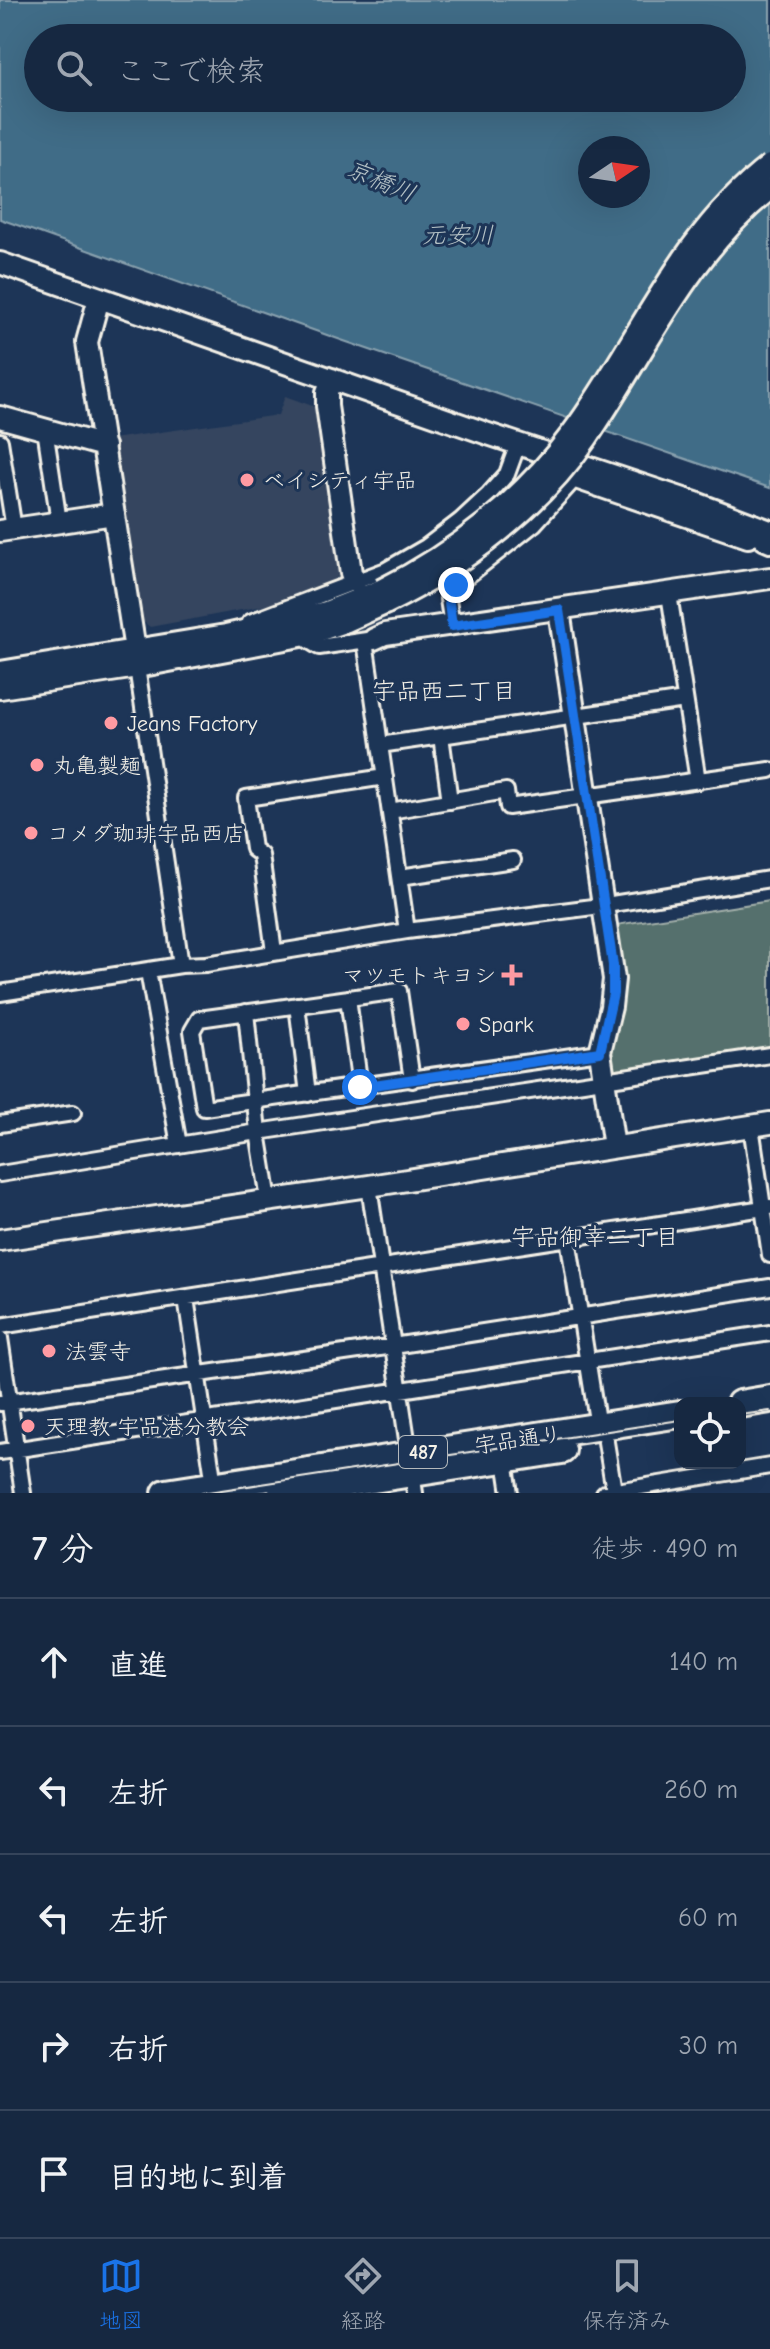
<!DOCTYPE html>
<html lang="ja">
<head>
<meta charset="utf-8">
<style>
  :root { --surface:#162841; --page:#23344c; --text:#f1f3f6; --muted:#9ea6b1; --line:#35445a; --accent:#1a73e8 }
  body { margin:0; font-family:"Comic Neue","Klee One",sans-serif; background:var(--page); color:var(--text) }
  .controls { position:absolute; right:24px; bottom:24px; display:grid; overflow:hidden; border-radius:16px; box-shadow:0 8px 32px #0002 }
  .controls button { width:72px; height:72px; display:grid; place-items:center; padding:0; border:0; border-bottom:2px solid var(--line); background:var(--surface); color:var(--text); font:40px sans-serif }
  .compass { position:absolute; left:578px; top:136px; width:72px; height:72px; border-radius:50%; background:var(--surface); box-shadow:0 8px 32px #0002; rotate:77deg }
  .stop { position:absolute; width:24px; height:24px; margin:-18px; border:6px solid #1a73e8; border-radius:50%; background:#fff }
  .stop.end { background:#1a73e8; border-color:#fff; box-shadow:0 2px 8px #0008 }
  .list { margin:0; padding:0; list-style:none }
  h2 { display:flex; justify-content:space-between; align-items:center; height:104px; margin:0; padding:0 32px; font-size:34px }
  h2 small { font-size:26px; font-weight:400; color:var(--muted) }
  .list li { display:grid; grid-template-columns:52px 1fr auto; gap:24px; align-items:center; box-sizing:border-box; height:128px; padding:0 32px; border-top:2px solid var(--line) }
  .list b { display:block; font-size:30px; white-space:nowrap }
  .list em { font-size:26px; font-style:normal; color:var(--muted) }
  .icon { flex:none; width:44px; height:44px; fill:none; stroke:currentColor; stroke-width:2; stroke-linecap:round; stroke-linejoin:round }
  .map { position:relative; flex:none; width:770px; height:1493px; overflow:hidden }
  .search { position:absolute; background:var(--surface); box-shadow:0 8px 32px #0002; left:24px; right:24px; top:24px; height:88px; display:flex; align-items:center; gap:20px; box-sizing:border-box; padding:0 28px; border-radius:44px; color:var(--muted); font-size:30px }
  .sheet { height:744px; background:var(--surface) }
  nav { display:flex; justify-content:space-around; align-items:center; box-sizing:border-box; height:112px; border-top:2px solid var(--line); background:var(--surface); font-size:22px; color:var(--muted) }
  nav a { display:grid; justify-items:center; gap:4px }
  nav .on { color:var(--accent) }
  .map>svg:first-child { display:block }
  .built { fill:#34455f }
  .green { fill:#55706d; stroke:#a4b0aa; stroke-width:2 }
  .water { fill:#416c87; stroke:#89a1ae; stroke-width:2; fill-rule:evenodd }
  .lines { fill:none; stroke-linecap:round; stroke-linejoin:round }
  .street-casing { stroke:#f4f1e8; stroke-width:20 }
  .secondary-casing { stroke:#f4f1e8; stroke-width:26 }
  .highway-casing { stroke:#f4f1e8; stroke-width:32 }
  .street { stroke:#1d3557; stroke-width:14 }
  .secondary { stroke:#1d3557; stroke-width:20 }
  .highway { stroke:#1d3557; stroke-width:26 }
  .tram { stroke:#f4f1e8; stroke-width:2 }
  .secondary-bridge-casing { stroke:#f4f1e8; stroke-width:26; stroke-linecap:butt }
  .secondary-bridge { stroke:#1d3557; stroke-width:20 }
  .route { stroke:#1a73e8; stroke-width:10 }
  .poi-dot { fill:#ff9aa2; stroke:#1d3557; stroke-width:3 }
  .labels { text-anchor:middle; stroke-width:6; stroke-linejoin:round; paint-order:stroke }
  .shield { fill:#1d3557; stroke:#b4b9bc; stroke-width:2 }
  .shield-label { font-size:20px; font-weight:bold; fill:#f4f1e8 }
  .poi-label { font-size:22px; fill:#f4f1e8; stroke:#1d3557; text-anchor:start }
  .street-label { font-size:22px; fill:#f4f1e8; stroke:#1d3557 }
  .water-label { font-size:24px; font-style:italic; fill:#b5c2c6; stroke:#1d3557 }
  .neighbourhood-label { font-size:24px; fill:#f4f1e8; stroke:#1d3557 }
</style>
</head>
<body>
<div class="map">
<svg width="770" height="1493" viewBox="0 0 770 1493">
  <rect width="100%" height="100%" fill="#1d3557"/>
  <filter id="ink" filterUnits="userSpaceOnUse"><feTurbulence type="fractalNoise" baseFrequency=".0125" numOctaves="2"/><feDisplacementMap in="SourceGraphic" scale="16" xChannelSelector="R" yChannelSelector="G"/><feConvolveMatrix kernelMatrix="1 2 1 2 8 2 1 2 1" color-interpolation-filters="sRGB"/></filter>
  <g filter="url(#ink)">
    <!-- built -->
    <path class="built" d="M285,396L318,408L343,574L308,593L263,606L150,627L141,620L112,439L278,415Z"/>
    <!-- green -->
    <path class="green" d="M770,901V1052L617,1075L612,1072L609,1054L616,925Z"/>
    <!-- water -->
    <path class="water" d="M0,0H770V488L341,340L0,219ZM38,38H732V98H38ZM590,148H638V196H590Z"/>
    <g class="lines">
      <defs>
        <path id="street" d="M45,429L59,522
          M0,441L14,529
          M763,542L770,545
          M669,594L698,781
          M250,622L386,570L426,547L460,521L489,494L507,474L518,444
          M452,626L448,599L450,590L534,524L580,473
          M306,635L309,641L319,647L374,639
          M365,641L407,931
          M137,667L181,965
          M441,736L450,801
          M380,745L685,700
          M390,811L506,791L508,807L770,770
          M400,877L513,860
          M274,952L261,855L253,849L246,798L385,777
          M148,971L179,1145
          M0,993L181,965L206,964L407,931L593,907L770,879
          M348,998L360,1087
          M297,1005L308,1094
          M246,1012L258,1132L269,1200
          M412,1080L399,991L199,1019L192,1031L204,1108L600,1052
          M0,1124L73,1113
          M751,1126L770,1255
          M0,1174L258,1132L770,1055
          M369,1186L415,1493
          M568,1238L598,1427
          M186,1298L214,1485
          M0,1326L770,1207
          M0,1338L23,1493
          M0,1403L393,1346L770,1287
          M606,1442L614,1491
          M0,1452L770,1333
          M505,1460L510,1493
          M604,1493L770,1466"/>
        <path id="secondary" d="M0,263L488,434L696,503L770,531
          M99,298L87,342L137,663
          M332,379L327,392V406L351,573L355,582
          M0,417L104,446
          M570,476L748,537
          M0,531L114,514
          M559,610L614,979L611,1007L600,1052L614,1147
          M374,639L385,634L770,578
          M0,672L226,635L326,612L381,590
          M0,688L137,667L306,635L347,621L387,603
          M0,1240L369,1186L770,1123"/>
        <path id="highway" d="M740,1404L770,1399
          M166,1493L680,1414
          M282,1493L562,1450"/>
      </defs>
      <!-- street casing -->
      <use href="#street" class="street-casing"/>
      <!-- secondary casing -->
      <use href="#secondary" class="secondary-casing"/>
      <!-- highway casing -->
      <use href="#highway" class="highway-casing"/>
      <!-- street -->
      <use href="#street" class="street"/>
      <!-- secondary -->
      <use href="#secondary" class="secondary"/>
      <!-- highway -->
      <use href="#highway" class="highway"/>
      <!-- tram -->
      <path class="tram" d="M740,1415L770,1411
        M202,1493L680,1420"/>
      <defs>
        <path id="secondary-bridge" d="M381,590C455,553 523,500 572,433C639,342 678,236 770,165
          M387,603C463,566 539,508 587,438C645,353 688,254 770,189"/>
      </defs>
      <!-- secondary-bridge casing -->
      <use href="#secondary-bridge" class="secondary-bridge-casing"/>
      <!-- secondary-bridge -->
      <use href="#secondary-bridge" class="secondary-bridge"/>
    </g>
  </g>
  <g class="lines" filter="url(#ink)">
    <!-- route -->
    <path class="route" d="M360,1087L600,1052L613,994V965L559,610L452,626L448,595L456,585"/>
  </g>
  <!-- markers -->
  <g class="poi-dot">
    <circle cx="247" cy="480" r="8"/>
    <circle cx="111" cy="723" r="8"/>
    <circle cx="37" cy="765" r="8"/>
    <circle cx="31" cy="833" r="8"/>
    <path d="M508 963h8v8h8v8h-8v8h-8v-8h-8v-8h8z"/>
    <circle cx="463" cy="1024" r="8"/>
    <circle cx="49" cy="1351" r="8"/>
    <circle cx="28" cy="1426" r="8"/>
  </g>
  <g class="labels">
    <!-- shield labels -->
    <rect class="shield" x="399" y="1436" width="48" height="32" rx="6"/>
    <g class="shield-label">
      <text x="423" y="1459">487</text>
    </g>
    <!-- poi labels -->
    <g class="poi-label">
      <text x="263" y="488">ベイシティ宇品</text>
      <text x="127" y="731">Jeans Factory</text>
      <text x="53" y="773">丸亀製麺</text>
      <text x="47" y="841">コメダ珈琲宇品西店</text>
      <text x="496" y="983" text-anchor="end">マツモトキヨシ</text>
      <text x="479" y="1032">Spark</text>
      <text x="65" y="1359">法雲寺</text>
      <text x="44" y="1434">天理教 宇品港分教会</text>
    </g>
    <!-- street labels -->
    <g class="street-label">
      <text transform="translate(518 1439) rotate(-8)" y="8">宇品通り</text>
    </g>
    <!-- water labels -->
    <g class="water-label">
      <text transform="translate(381 181) rotate(23)" y="8">京橋川</text>
      <text x="458" y="243">元安川</text>
    </g>
    <!-- neighbourhood labels -->
    <g class="neighbourhood-label">
      <text x="444" y="699">宇品西二丁目</text>
      <text x="595" y="1245">宇品御幸二丁目</text>
    </g>
  </g>
</svg>
<div class="controls">
<button><svg class="icon" aria-label="locate" viewBox="0 0 24 24"><circle cx="12" cy="12" r="6"/><path d="M12 2v4M12 18v4M2 12h4M18 12h4"/></svg></button>
</div>
<svg class="compass" viewBox="-18 -18 36 36"><path d="M0-13l5 13h-10z" fill="#e53935"/><path d="M0 13l5-13h-10z" fill="#9ea6b1"/></svg>
<div class="stop" style="left:360px;top:1087px"></div>
<div class="stop end" style="left:456px;top:585px"></div>
<div class="search"><svg class="icon" aria-label="search" viewBox="0 0 24 24"><circle cx="10" cy="10" r="6"/><path d="M15 15l6 6"/></svg>ここで検索</div>
</div>
<section class="sheet">
<h2>7 分<small>徒歩 · 490 m</small></h2>
<ul class="list">
<li><svg class="icon" aria-label="ahead" viewBox="0 0 24 24"><path d="M12 20V5M6 11l6-6 6 6"/></svg><div><b>直進</b></div><em>140 m</em></li>
<li><svg class="icon" aria-label="left" viewBox="0 0 24 24"><path d="M17 20v-9H6M10 6l-5 5 5 5"/></svg><div><b>左折</b></div><em>260 m</em></li>
<li><svg class="icon" aria-label="left" viewBox="0 0 24 24"><path d="M17 20v-9H6M10 6l-5 5 5 5"/></svg><div><b>左折</b></div><em>60 m</em></li>
<li><svg class="icon" aria-label="right" viewBox="0 0 24 24"><path d="M7 20v-9h11M14 6l5 5-5 5"/></svg><div><b>右折</b></div><em>30 m</em></li>
<li><svg class="icon" aria-label="arrive" viewBox="0 0 24 24"><path d="M6 21V4h12l-3 4 3 4H6"/></svg><div><b>目的地に到着</b></div></li>
</ul>
</section>
<nav>
<a class="on"><svg class="icon" aria-label="map" viewBox="0 0 24 24"><path d="M3 6l6-2 6 2 6-2v14l-6 2-6-2-6 2zM9 4v14M15 6v14"/></svg>地図</a>
<a><svg class="icon" aria-label="directions" viewBox="0 0 24 24"><path d="M12 3l9 9-9 9-9-9zM9 14v-3h6M13 9l2 2-2 2"/></svg>経路</a>
<a><svg class="icon" aria-label="saved" viewBox="0 0 24 24"><path d="M7 4h10v16l-5-4-5 4z"/></svg>保存済み</a>
</nav>
</body>
</html>
